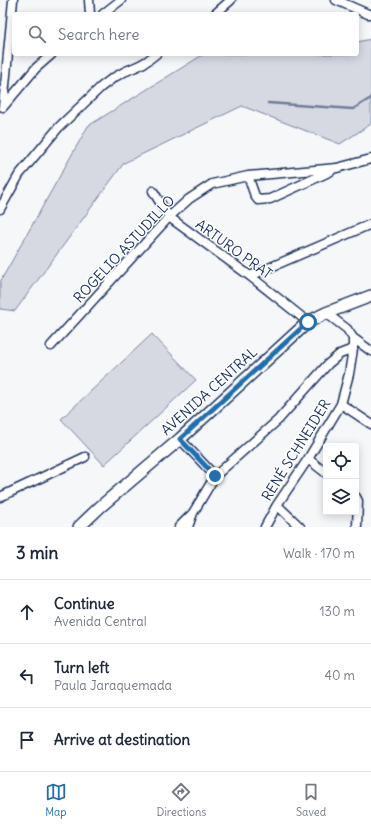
<!DOCTYPE html>
<html lang="en">
<head>
<meta charset="utf-8">
<style>
  :root { --surface:#fff; --page:#f6f6f7; --text:#1f2937; --muted:#747a83; --line:#e0e1e3; --accent:#1f6fb2 }
  body { margin:0; font-family:Delius,sans-serif; background:var(--page); color:var(--text) }
  .controls { position:absolute; right:12px; bottom:12px; display:grid; overflow:hidden; border-radius:4px; box-shadow:0 2px 10px #0003 }
  .controls button { width:36px; height:36px; display:grid; place-items:center; padding:0; border:0; border-bottom:1px solid var(--line); background:var(--surface); color:var(--text); font:20px sans-serif }
  .stop { position:absolute; width:12px; height:12px; margin:-9px; border:3px solid #1f6fb2; border-radius:50%; background:#fff }
  .stop.end { background:#1f6fb2; border-color:#fff; box-shadow:0 1px 4px #0008 }
  .list { margin:0; padding:0; list-style:none }
  h2 { display:flex; justify-content:space-between; align-items:center; height:52px; margin:0; padding:0 16px; font-size:17px }
  h2 small { font-size:13px; font-weight:400; color:var(--muted) }
  .list li { display:grid; grid-template-columns:26px 1fr auto; gap:12px; align-items:center; box-sizing:border-box; height:64px; padding:0 16px; border-top:1px solid var(--line) }
  .list b { display:block; font-size:15px; white-space:nowrap }
  .list p { margin:0; font-size:13px; white-space:nowrap; color:var(--muted) }
  .list em { font-size:13px; font-style:normal; color:var(--muted) }
  .icon { flex:none; width:22px; height:22px; fill:none; stroke:currentColor; stroke-width:2; stroke-linecap:round; stroke-linejoin:round }
  .map { position:relative; flex:none; width:371px; height:527px; overflow:hidden }
  .search { position:absolute; background:var(--surface); box-shadow:0 2px 10px #0003; left:12px; right:12px; top:12px; height:44px; display:flex; align-items:center; gap:10px; box-sizing:border-box; padding:0 14px; border-radius:4px; color:var(--muted); font-size:15px }
  .sheet { height:244px; background:var(--surface) }
  nav { display:flex; justify-content:space-around; align-items:center; box-sizing:border-box; height:56px; border-top:1px solid var(--line); background:var(--surface); font-size:11px; color:var(--muted) }
  nav a { display:grid; justify-items:center; gap:2px }
  nav .on { color:var(--accent) }
  .map>svg:first-child { display:block }
  .green { fill:#d6d9e2; stroke:#7884a0 }
  .lines { fill:none; stroke-linecap:round; stroke-linejoin:round }
  .stream { stroke:#707c99; stroke-width:2.5 }
  .minor-casing { stroke:#1b2f5e; stroke-width:11 }
  .tertiary-casing { stroke:#1b2f5e; stroke-width:14 }
  .minor { stroke:#fff; stroke-width:8 }
  .tertiary { stroke:#fff; stroke-width:11 }
  .route { stroke:#1f6fb2; stroke-width:5 }
  .labels { text-anchor:middle; stroke-width:3; stroke-linejoin:round; paint-order:stroke }
  .street-label { font-size:14px; fill:#1b2f5e; stroke:#fff }
</style>
</head>
<body>
<div class="map">
<svg width="371" height="527" viewBox="0 0 371 527">
  <rect width="100%" height="100%" fill="#f6f7f9"/>
  <filter id="ink" filterUnits="userSpaceOnUse"><feTurbulence type="fractalNoise" baseFrequency=".025" numOctaves="2"/><feDisplacementMap in="SourceGraphic" scale="8" xChannelSelector="R" yChannelSelector="G"/><feConvolveMatrix kernelMatrix="1 2 1 2 8 2 1 2 1" color-interpolation-filters="sRGB"/></filter>
  <g filter="url(#ink)">
    <!-- green -->
    <path class="green" d="M371,39V124L340,144L242,106L124,163L15,311L0,309V282L88,126L204,54H357V42Z
      M152,334L196,380L104,465L61,419Z"/>
    <g class="lines">
      <!-- stream -->
      <path class="stream" d="M268,103L353,109L371,98"/>
      <defs>
        <path id="minor" d="M89,0L90,14
          M336,0L368,14H371
          M103,14L121,0
          M215,14L231,0
          M3,107L13,0
          M3,107L36,68L52,54
          M248,176L255,196L258,200L270,199L331,171
          M153,191L169,217L250,276L308,322
          M0,209L19,175L59,127L101,87L113,78L124,72L140,65L147,61L156,54
          M250,276L371,224
          M326,313L347,329L353,338L371,351
          M51,346L169,217L189,199L212,184L248,176L337,168L371,159
          M341,404L371,424
          M180,439L215,476
          M308,459L326,473
          M0,497L85,457
          M356,497L358,501L357,527
          M277,505L300,527
          M179,527L191,515
          M188,527L193,513L215,476L278,420L328,364L340,354L353,349
          M265,527L277,505L308,459L341,404L349,374L353,349V338"/>
        <path id="tertiary" d="M79,527L100,507L180,439L308,322L326,313L371,296"/>
      </defs>
      <!-- minor casing -->
      <use href="#minor" class="minor-casing"/>
      <!-- tertiary casing -->
      <use href="#tertiary" class="tertiary-casing"/>
      <!-- minor -->
      <use href="#minor" class="minor"/>
      <!-- tertiary -->
      <use href="#tertiary" class="tertiary"/>
    </g>
  </g>
  <g class="lines" filter="url(#ink)">
    <!-- route -->
    <path class="route" d="M215,476L180,439L308,322"/>
  </g>
  <g class="labels">
    <!-- street labels -->
    <g class="street-label">
      <text transform="translate(124 249) rotate(-47)" y="5">ROGELIO ASTUDILLO</text>
      <text transform="translate(234 249) rotate(36)" y="5">ARTURO PRAT</text>
      <text transform="translate(209 391) rotate(-42)" y="5">AVENIDA CENTRAL</text>
      <text transform="translate(296 450) rotate(-58)" y="5">RENÉ SCHNEIDER</text>
    </g>
  </g>
</svg>
<div class="controls">
<button><svg class="icon" aria-label="locate" viewBox="0 0 24 24"><circle cx="12" cy="12" r="6"/><path d="M12 2v4M12 18v4M2 12h4M18 12h4"/></svg></button>
<button><svg class="icon" aria-label="layers" viewBox="0 0 24 24"><path d="M12 4l9 5-9 5-9-5zM3 14l9 5 9-5"/></svg></button>
</div>
<div class="stop" style="left:308px;top:322px"></div>
<div class="stop end" style="left:215px;top:476px"></div>
<div class="search"><svg class="icon" aria-label="search" viewBox="0 0 24 24"><circle cx="10" cy="10" r="6"/><path d="M15 15l6 6"/></svg>Search here</div>
</div>
<section class="sheet">
<h2>3 min<small>Walk · 170 m</small></h2>
<ul class="list">
<li><svg class="icon" aria-label="ahead" viewBox="0 0 24 24"><path d="M12 20V5M6 11l6-6 6 6"/></svg><div><b>Continue</b><p>Avenida Central</p></div><em>130 m</em></li>
<li><svg class="icon" aria-label="left" viewBox="0 0 24 24"><path d="M17 20v-9H6M10 6l-5 5 5 5"/></svg><div><b>Turn left</b><p>Paula Jaraquemada</p></div><em>40 m</em></li>
<li><svg class="icon" aria-label="arrive" viewBox="0 0 24 24"><path d="M6 21V4h12l-3 4 3 4H6"/></svg><div><b>Arrive at destination</b></div></li>
</ul>
</section>
<nav>
<a class="on"><svg class="icon" aria-label="map" viewBox="0 0 24 24"><path d="M3 6l6-2 6 2 6-2v14l-6 2-6-2-6 2zM9 4v14M15 6v14"/></svg>Map</a>
<a><svg class="icon" aria-label="directions" viewBox="0 0 24 24"><path d="M12 3l9 9-9 9-9-9zM9 14v-3h6M13 9l2 2-2 2"/></svg>Directions</a>
<a><svg class="icon" aria-label="saved" viewBox="0 0 24 24"><path d="M7 4h10v16l-5-4-5 4z"/></svg>Saved</a>
</nav>
</body>
</html>
